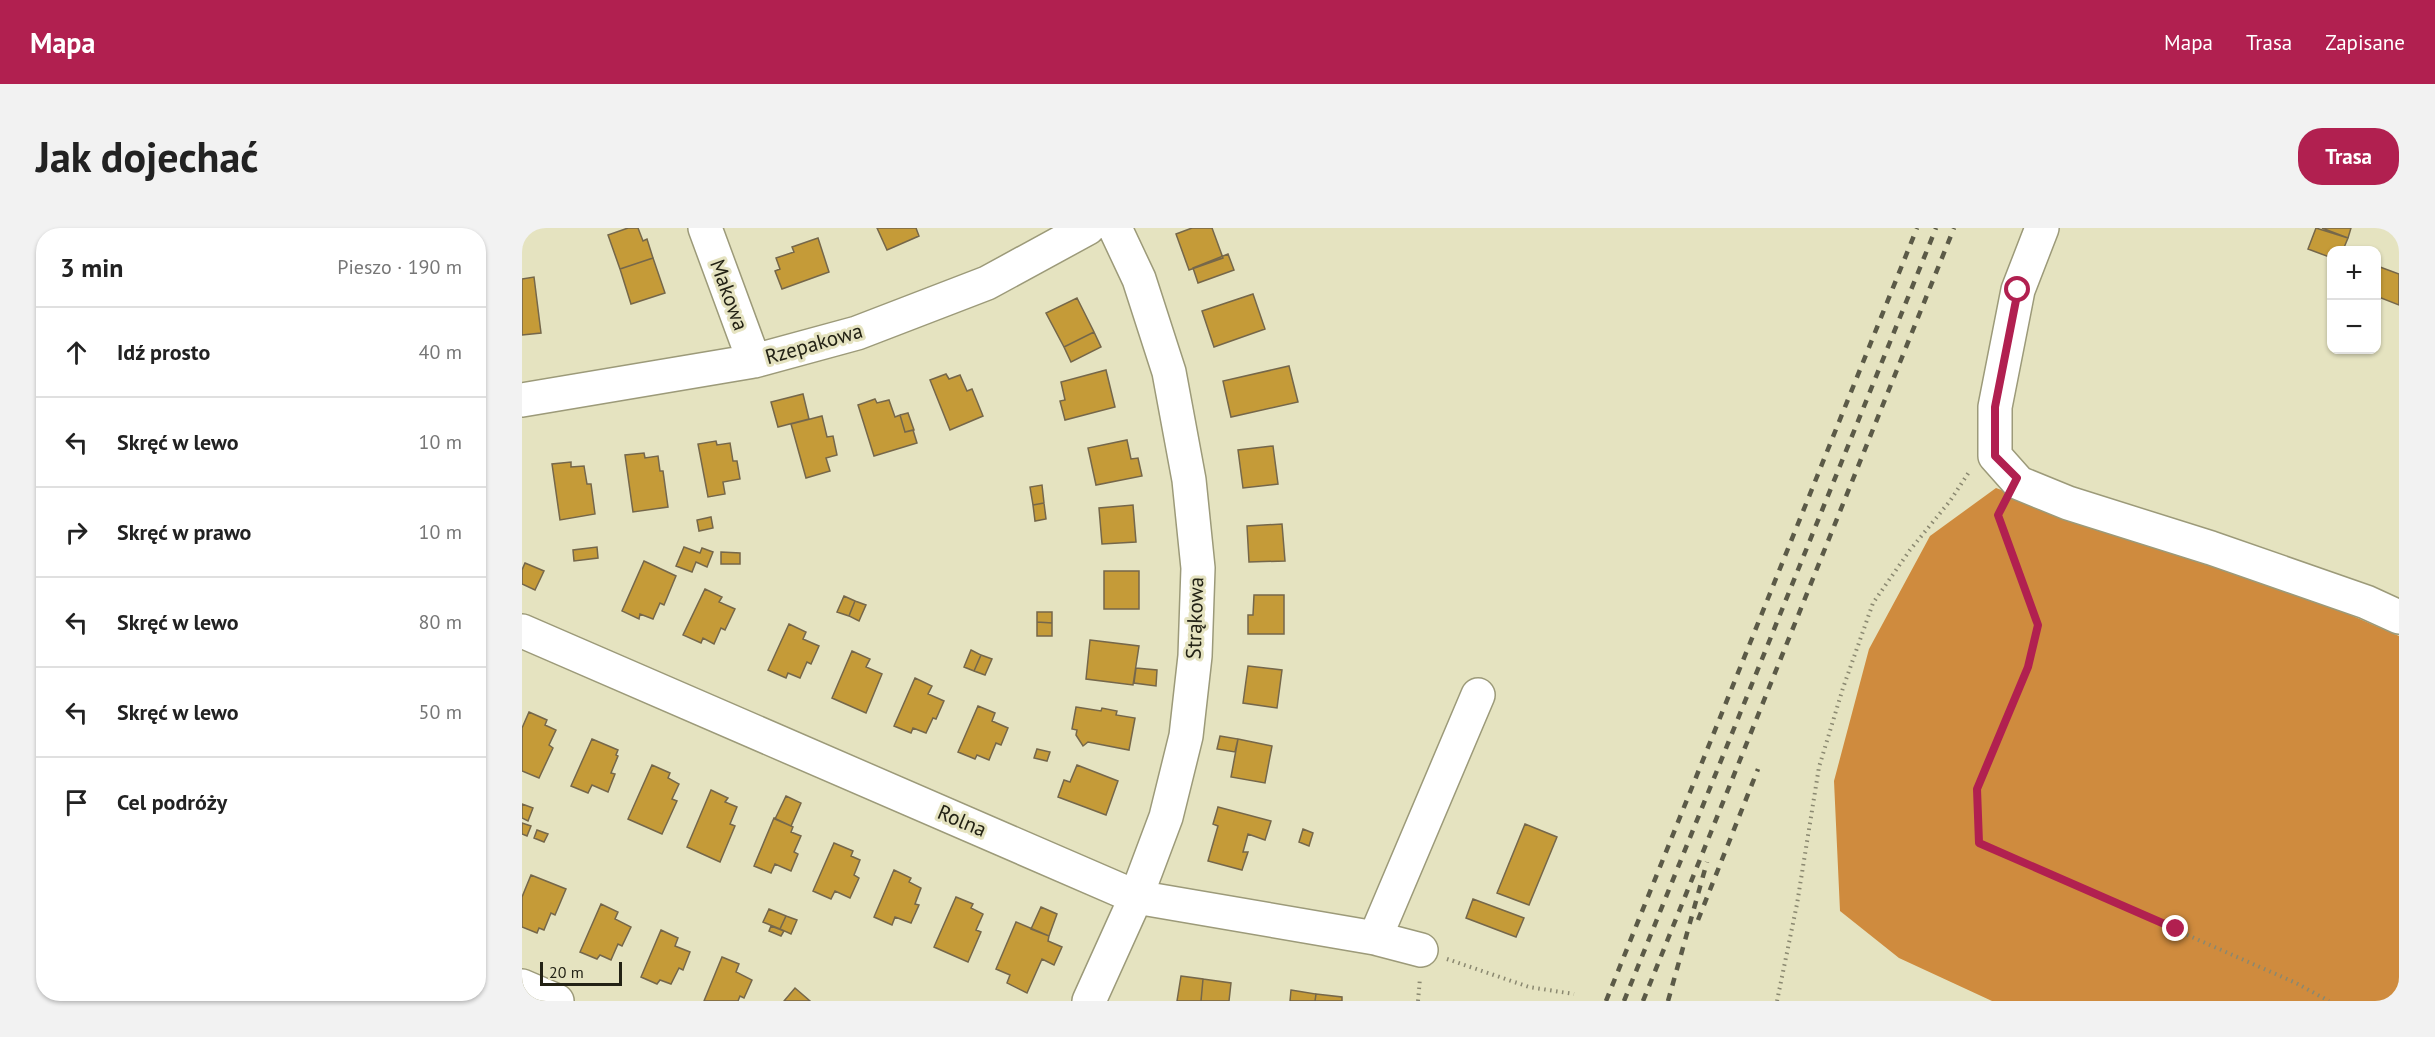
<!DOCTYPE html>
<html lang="pl">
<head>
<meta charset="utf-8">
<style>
  :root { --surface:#fff; --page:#f2f2f2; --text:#222; --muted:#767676; --line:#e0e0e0; --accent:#b12050 }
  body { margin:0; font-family:"PT Sans",sans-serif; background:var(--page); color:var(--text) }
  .controls { position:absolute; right:18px; top:18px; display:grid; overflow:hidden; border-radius:12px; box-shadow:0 2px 4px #0004 }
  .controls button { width:54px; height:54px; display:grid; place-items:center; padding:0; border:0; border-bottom:2px solid var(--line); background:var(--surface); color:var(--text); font:30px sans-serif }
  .scale { position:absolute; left:18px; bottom:15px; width:82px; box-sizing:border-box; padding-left:6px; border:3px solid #232215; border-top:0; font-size:16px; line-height:21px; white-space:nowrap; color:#232215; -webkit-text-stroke:4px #e5e3c0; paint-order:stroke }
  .stop { position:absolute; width:18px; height:18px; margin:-14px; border:4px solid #b12050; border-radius:50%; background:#fff }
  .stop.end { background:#b12050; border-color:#fff; box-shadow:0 2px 6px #0008 }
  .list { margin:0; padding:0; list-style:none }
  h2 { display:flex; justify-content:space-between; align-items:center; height:78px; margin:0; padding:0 24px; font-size:26px }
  h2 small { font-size:20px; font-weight:400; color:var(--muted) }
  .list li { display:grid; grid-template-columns:39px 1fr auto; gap:18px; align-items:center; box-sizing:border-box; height:90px; padding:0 24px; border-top:2px solid var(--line) }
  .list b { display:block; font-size:22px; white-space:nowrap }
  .list em { font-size:20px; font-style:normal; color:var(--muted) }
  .icon { flex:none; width:33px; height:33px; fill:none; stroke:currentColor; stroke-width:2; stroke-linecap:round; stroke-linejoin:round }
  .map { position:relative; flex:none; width:1877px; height:773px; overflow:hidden; border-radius:24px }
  header { display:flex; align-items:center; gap:36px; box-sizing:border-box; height:84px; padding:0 30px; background:var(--accent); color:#fff }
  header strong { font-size:28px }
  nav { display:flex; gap:33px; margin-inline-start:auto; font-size:21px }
  .intro { display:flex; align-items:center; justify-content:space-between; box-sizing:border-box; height:144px; padding:0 36px }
  h1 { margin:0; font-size:42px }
  .button { padding:15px 27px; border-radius:24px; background:var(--accent); color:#fff; font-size:21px; font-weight:700 }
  main { display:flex; gap:36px; padding:0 36px }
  aside { flex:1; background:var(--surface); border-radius:24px; box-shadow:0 2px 4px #0004 }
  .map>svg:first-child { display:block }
  .forest { fill:#cf8b3e }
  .building { fill:#c59b38; stroke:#75674a; stroke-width:1.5 }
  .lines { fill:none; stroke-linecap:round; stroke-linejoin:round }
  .minor-casing { stroke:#9c9a79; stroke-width:36 }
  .path { stroke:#8a8870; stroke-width:4; stroke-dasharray:1.5 4.5; stroke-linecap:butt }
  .minor { stroke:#fff; stroke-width:33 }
  .rail { stroke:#5b5a47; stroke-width:4.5; stroke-dasharray:8 8; stroke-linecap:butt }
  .route { stroke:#b12050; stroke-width:8 }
  .labels { text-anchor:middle; stroke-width:6; stroke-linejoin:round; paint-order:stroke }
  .street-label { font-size:21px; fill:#232215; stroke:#e5e3c0 }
</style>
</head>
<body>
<header>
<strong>Mapa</strong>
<nav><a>Mapa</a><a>Trasa</a><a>Zapisane</a></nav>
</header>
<div class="intro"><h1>Jak dojechać</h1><a class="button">Trasa</a></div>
<main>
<aside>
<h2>3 min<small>Pieszo · 190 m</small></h2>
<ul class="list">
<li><svg class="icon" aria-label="ahead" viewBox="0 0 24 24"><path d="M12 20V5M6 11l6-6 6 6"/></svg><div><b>Idź prosto</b></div><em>40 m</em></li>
<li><svg class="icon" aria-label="left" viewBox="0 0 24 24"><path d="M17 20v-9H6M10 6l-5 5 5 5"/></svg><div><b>Skręć w lewo</b></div><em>10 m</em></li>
<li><svg class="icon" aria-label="right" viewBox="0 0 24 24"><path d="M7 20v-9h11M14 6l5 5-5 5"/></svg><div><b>Skręć w prawo</b></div><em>10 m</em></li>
<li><svg class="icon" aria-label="left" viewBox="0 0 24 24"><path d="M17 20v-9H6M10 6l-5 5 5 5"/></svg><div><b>Skręć w lewo</b></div><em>80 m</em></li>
<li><svg class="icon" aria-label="left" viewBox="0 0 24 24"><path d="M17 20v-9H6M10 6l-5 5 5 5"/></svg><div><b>Skręć w lewo</b></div><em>50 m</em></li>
<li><svg class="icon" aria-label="arrive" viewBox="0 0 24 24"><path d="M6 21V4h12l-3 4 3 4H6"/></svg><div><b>Cel podróży</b></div></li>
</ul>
</aside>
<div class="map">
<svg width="1877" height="773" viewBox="0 0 1877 773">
  <rect width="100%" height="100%" fill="#e5e3c0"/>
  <!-- forest -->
  <path class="forest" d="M1474,260L1553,289L1771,362L1877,408V773H1470L1377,730L1318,683L1312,553L1347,421L1408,308Z"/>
  <!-- building -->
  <path class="building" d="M106,0H116L121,13L125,11L131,30L98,41L86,7Z
    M355,0H394L397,8L365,22Z
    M670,0H690L701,30L667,42L654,6Z
    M1794,0L1826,10L1821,22H1810V30L1786,21Z
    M1800,0H1829L1826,10Z
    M296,10L307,44L260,61L253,43L258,41L254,30L272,24L270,19Z
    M706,26L712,42L676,55L671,40Z
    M131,30L143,65L109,76L98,41Z
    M1858,39L1877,46V77L1854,68V49Z
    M12,49L19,105L0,107V51Z
    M731,66L743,101L692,119L680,83Z
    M555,70L572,104L542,119L524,85Z
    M572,104L579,119L549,134L542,119Z
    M767,138L776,174L709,189L701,153Z
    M584,142L593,179L543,192L538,173L543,172L539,154Z
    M424,146L427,151L438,147L445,163L450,161L461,188L428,202L408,152Z
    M281,166L287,191L256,199L249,174Z
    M353,171L355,175L367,172L373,189L378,187L383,204L391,202L395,215L352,228L336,177Z
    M386,185L392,202L383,204L378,187Z
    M300,188L305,209L311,208L315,227L304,230L308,243L284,250L269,196Z
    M605,212L609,231L616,230L620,248L574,257L566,220Z
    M194,213L195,217L208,215L211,233H215L218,251L201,254L203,266L186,269L176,216Z
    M751,218L756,256L721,260L716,222Z
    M122,225L123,230L136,228L138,243H141L146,279L111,284L103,227Z
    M49,234V239L62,238L65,256H69L73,286L38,292L30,236Z
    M520,257L522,275L511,277L508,259Z
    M522,275L524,291L513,293L511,277Z
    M611,277L614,314L580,316L577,280Z
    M189,289L191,300L177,303L175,292Z
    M760,296L763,333L727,334L725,298Z
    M75,319L76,330L52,333L51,322Z
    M162,319L178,325L180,320L191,324L185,339L174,334L170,344L154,338Z
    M199,324L218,325V336H199Z
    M122,333L154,348L142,377L138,375L131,391L118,386L117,391L100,383Z
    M3,335L22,343L13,362L0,356V342Z
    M582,343H617V381H582Z
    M183,361L200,369L197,374L213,381L203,402L199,400L192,416L181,410L179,415L161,407Z
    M732,367H762V406H726V387H731Z
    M322,368L333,373L327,388L315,384Z
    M333,373L344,377L337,393L327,388Z
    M515,384H530V395L515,394Z
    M515,394L530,395V408H515Z
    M267,396L284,404L281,411L297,418L289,436L285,434L278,450L266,445L264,450L246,442Z
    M568,412L617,418L611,457L564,451Z
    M449,422L459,427L452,443L442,439Z
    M330,423L348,431L344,439L360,446L344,485L310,470Z
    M459,427L470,431L463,447L452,443Z
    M726,438L760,442L755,480L721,475Z
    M614,440L635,442L634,458L612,455Z
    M393,450L410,458L406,466L422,473L414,491L411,490L404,505L391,500L389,505L372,498Z
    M456,478L473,485L470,493L486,500L479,517L474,515L467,532L455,527L453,531L436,524Z
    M554,479L579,483L580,480L595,483L594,487L613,490L607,522L566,514L561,518L554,507L555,502L550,501Z
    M7,484L25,492L23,497L34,502L27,517L31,520L17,550L0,543V500Z
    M698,508L716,511L713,524L695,521Z
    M70,511L96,522L94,527L96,528L89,545L93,546L86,564L70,557L66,565L49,558Z
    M716,511L750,518L743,555L709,549Z
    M515,521L528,524L525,533L512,530Z
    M130,537L148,545L146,550L157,556L150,571L155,573L140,606L106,591Z
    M555,537L596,553L584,587L536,569L542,552L548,554Z
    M189,562L206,570L203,574L215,579L208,596L213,598L198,634L165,619Z
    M264,568L279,575L269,598L253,591Z
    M0,576L11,580L6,593L0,590Z
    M696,579L749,593L743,612L726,606L721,624H726L720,642L686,633L696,598L691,596Z
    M252,590L271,599L269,604L279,608L272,624L276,626L269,643L253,636L249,645L232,638Z
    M0,595L9,598L5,608L0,606Z
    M1003,596L1035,609L1007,677L975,665Z
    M781,601L791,605L787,618L777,614Z
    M15,602L26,606L22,614L12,610Z
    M312,615L331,623L329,628L338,632L332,647L337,650L328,670L313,663L309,671L291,663Z
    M372,642L389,650L387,654L399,660L393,676L397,677L389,695L373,689L370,697L352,689Z
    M9,647L44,661L33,687L29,685L22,702L17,700L15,705L0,699V669Z
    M434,669L451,676L449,680L461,686L454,702L459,704L446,734L412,719Z
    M951,671L1002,690L994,709L944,690Z
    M79,676L96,684L93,691L109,699L100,718L96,716L89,732L78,727L75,731L58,724Z
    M519,679L535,686L527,708L509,701Z
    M247,681L264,688L258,701L241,694Z
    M264,688L275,692L269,706L258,701Z
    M494,694L527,708L526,713L540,719L532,737L520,731L505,765L485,755L488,747L474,741Z
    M249,698L262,703L259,708L247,703Z
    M139,702L156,710L153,718L168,724L161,742L157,740L149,756L138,752L135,756L119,749Z
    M200,729L217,736L214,744L230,752L222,770L218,768L216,773H182Z
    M659,748L681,751L679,773H655Z
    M681,751L709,755L707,773H679Z
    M273,760L288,773H262Z
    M769,762L794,766L793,773H768Z
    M794,766L820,769V773H793Z"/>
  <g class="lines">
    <defs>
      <path id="minor" d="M183,0L232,133
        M1520,0L1496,62L1473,179V228L1497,255L1546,275L1689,320L1844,374L1877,389
        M0,172L232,133L335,105L465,55L566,0
        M0,403L614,669L853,710L899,722
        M853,710L956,467
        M0,758L35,773
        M567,773L614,669L644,589L664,508L673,428L676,340L667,252L647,144L617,51L593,0"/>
    </defs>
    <!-- minor casing -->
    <use href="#minor" class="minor-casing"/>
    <!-- path -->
    <path class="path" d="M1480,280L1476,287L1516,397L1506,439L1455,561L1457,615L1774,755L1807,773
      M925,731L1007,759L1052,766
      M896,773L898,750
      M1255,773L1275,676L1297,539L1321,460L1351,375L1388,322L1428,273L1447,244"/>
    <!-- minor -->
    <use href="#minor" class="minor"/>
    <!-- rail -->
    <path class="rail" d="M1176,692L1236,541
      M1084,773L1395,0
      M1102,773L1414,0
      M1121,773L1432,0
      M1146,773L1185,634"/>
  </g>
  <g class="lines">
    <!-- route -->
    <path class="route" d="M1496,62L1473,179V228L1495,250L1476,287L1516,397L1506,439L1455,561L1457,615L1654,701"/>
  </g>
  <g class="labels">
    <!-- street labels -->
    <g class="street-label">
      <text transform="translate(207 67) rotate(70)" y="7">Makowa</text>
      <text transform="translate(292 116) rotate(-16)" y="7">Rzepakowa</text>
      <text transform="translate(673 390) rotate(-88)" y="7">Strąkowa</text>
      <text transform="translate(440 593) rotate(23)" y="7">Rolna</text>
    </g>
  </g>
</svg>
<div class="controls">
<button>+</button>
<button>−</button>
</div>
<div class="scale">20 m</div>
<div class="stop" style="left:1496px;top:62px"></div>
<div class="stop end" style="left:1654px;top:701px"></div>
</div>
</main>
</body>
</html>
